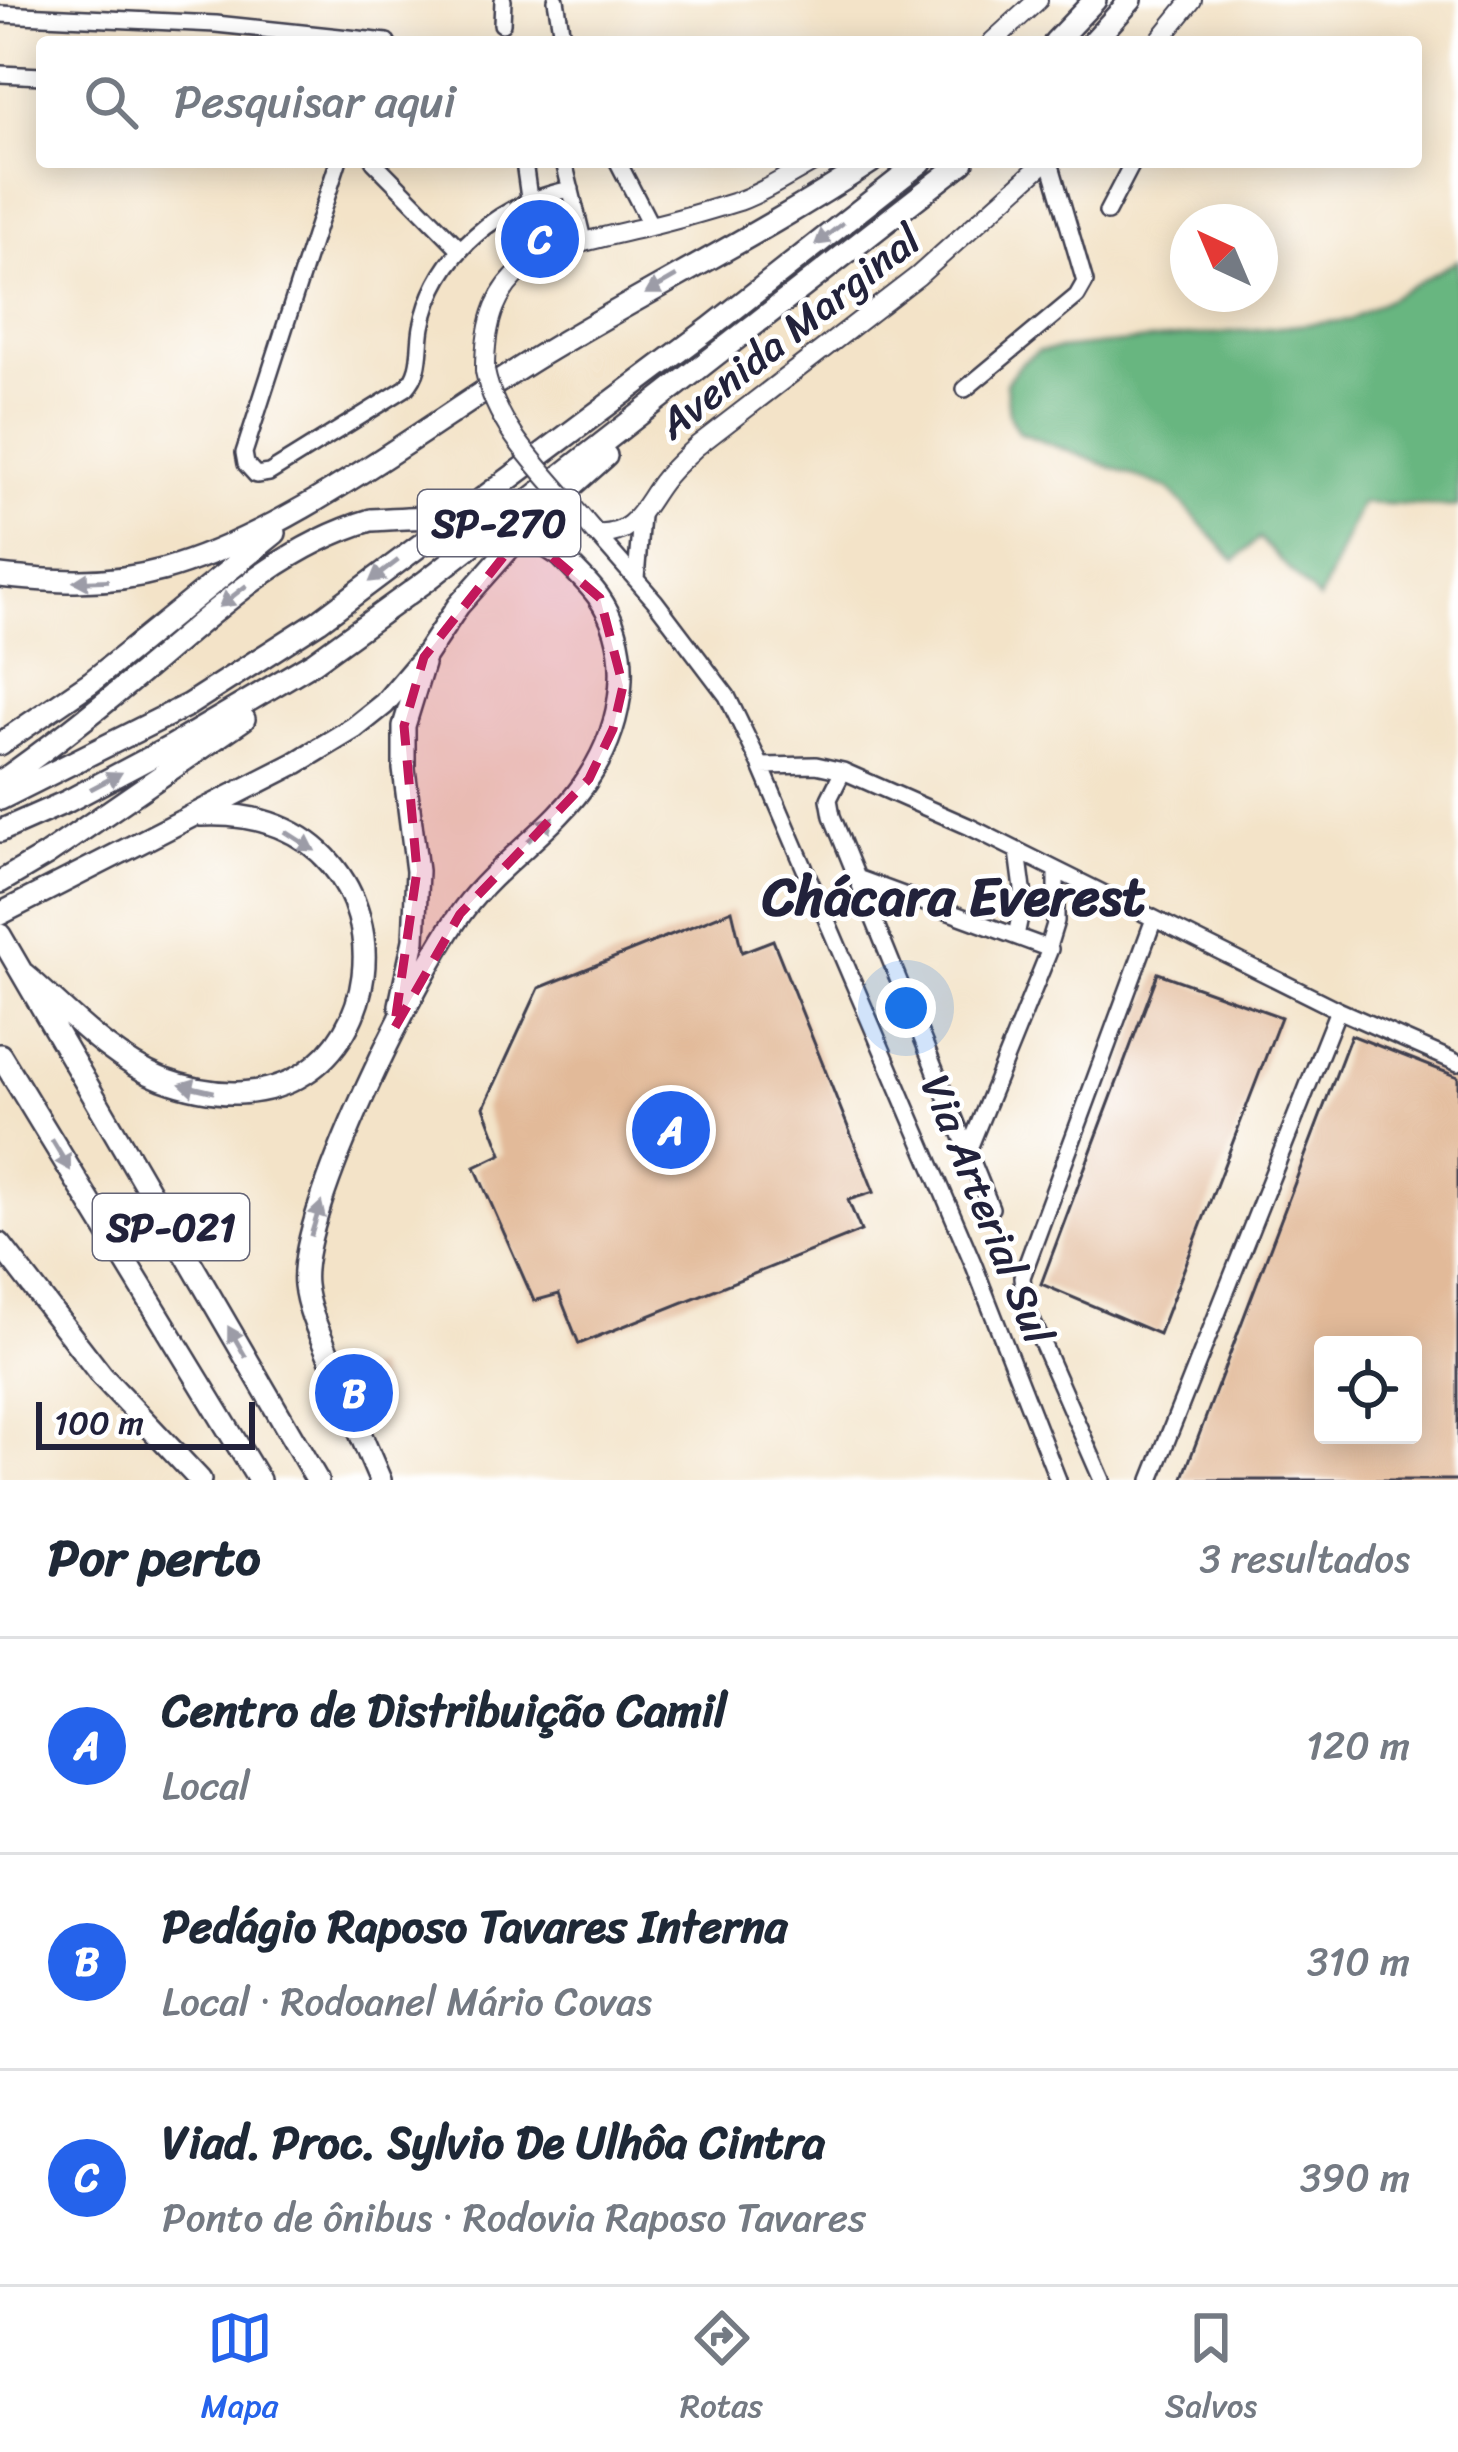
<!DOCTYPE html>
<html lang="pt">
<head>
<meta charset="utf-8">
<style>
  :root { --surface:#fff; --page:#f2f2f3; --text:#1f2937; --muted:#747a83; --line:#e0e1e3; --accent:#2563eb }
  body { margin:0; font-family:Sriracha,sans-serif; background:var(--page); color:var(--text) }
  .controls { position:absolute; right:36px; bottom:36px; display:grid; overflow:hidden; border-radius:12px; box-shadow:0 6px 30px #0003 }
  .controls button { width:108px; height:108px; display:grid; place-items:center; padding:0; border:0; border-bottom:3px solid var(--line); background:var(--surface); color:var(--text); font:60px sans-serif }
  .compass { position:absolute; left:1170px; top:204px; width:108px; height:108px; border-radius:50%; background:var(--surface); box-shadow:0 6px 30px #0003; rotate:316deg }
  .scale { position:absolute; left:36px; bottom:30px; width:219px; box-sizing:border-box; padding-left:12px; border:6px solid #22223b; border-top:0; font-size:33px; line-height:42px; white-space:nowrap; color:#22223b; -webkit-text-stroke:9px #fff; paint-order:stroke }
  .you { position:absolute; left:906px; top:1008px; width:42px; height:42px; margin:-30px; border:9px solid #fff; border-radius:50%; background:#1a73e8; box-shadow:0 0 0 18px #1a73e833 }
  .badge { display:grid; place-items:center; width:78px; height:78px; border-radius:50%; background:var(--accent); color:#fff; font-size:39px; font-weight:700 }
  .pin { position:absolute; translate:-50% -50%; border:6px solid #fff; box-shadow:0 3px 12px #0006 }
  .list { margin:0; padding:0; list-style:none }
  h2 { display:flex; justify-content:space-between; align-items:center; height:156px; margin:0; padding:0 48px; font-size:51px }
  h2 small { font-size:39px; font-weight:400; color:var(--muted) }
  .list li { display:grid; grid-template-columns:78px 1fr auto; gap:36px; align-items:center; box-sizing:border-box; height:216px; padding:0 48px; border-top:3px solid var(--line) }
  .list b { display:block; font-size:45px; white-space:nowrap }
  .list p { margin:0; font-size:39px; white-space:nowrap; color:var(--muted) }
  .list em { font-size:39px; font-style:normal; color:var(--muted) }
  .icon { flex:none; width:66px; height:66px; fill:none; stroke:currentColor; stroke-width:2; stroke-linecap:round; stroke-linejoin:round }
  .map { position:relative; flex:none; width:1458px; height:1480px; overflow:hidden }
  .search { position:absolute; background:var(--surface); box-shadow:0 6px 30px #0003; left:36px; right:36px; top:36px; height:132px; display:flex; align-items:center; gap:30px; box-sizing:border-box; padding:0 42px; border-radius:12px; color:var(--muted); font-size:45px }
  .sheet { height:804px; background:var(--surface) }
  nav { display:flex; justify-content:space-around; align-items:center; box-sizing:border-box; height:168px; border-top:3px solid var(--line); background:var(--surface); font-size:33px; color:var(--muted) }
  nav a { display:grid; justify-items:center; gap:6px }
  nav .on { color:var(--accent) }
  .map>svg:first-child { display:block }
  .forest { fill:#68b680; stroke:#456c5e; stroke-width:3 }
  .building { fill:#e2ba99; fill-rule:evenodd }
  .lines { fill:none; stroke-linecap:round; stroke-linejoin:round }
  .highway-tunnel { stroke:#c9bcac; stroke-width:21; stroke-dasharray:21 10; stroke-linecap:butt }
  .minor-casing { stroke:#413f50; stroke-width:20 }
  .major-casing { stroke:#413f50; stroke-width:22 }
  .highway-casing { stroke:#413f50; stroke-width:26 }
  .minor { stroke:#fff; stroke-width:15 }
  .major { stroke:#fff; stroke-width:18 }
  .highway { stroke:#fff; stroke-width:21 }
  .major-bridge-casing { stroke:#413f50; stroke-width:22; stroke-linecap:butt }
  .highway-bridge-casing { stroke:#413f50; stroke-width:26; stroke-linecap:butt }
  .major-bridge { stroke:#fff; stroke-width:18 }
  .highway-bridge { stroke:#fff; stroke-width:21 }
  .oneway { fill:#9c9ca7 }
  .marked { fill:#c2185b; fill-opacity:0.2; stroke:#c2185b; stroke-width:9; stroke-dasharray:24 15; stroke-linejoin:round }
  .labels { text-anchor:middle; stroke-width:9; stroke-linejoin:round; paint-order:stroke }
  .shield { fill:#fff; stroke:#646476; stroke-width:3 }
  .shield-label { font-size:39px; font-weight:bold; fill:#22223b }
  .street-label { font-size:42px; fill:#22223b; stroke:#fff }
  .district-label { font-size:54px; font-weight:bold; fill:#22223b; stroke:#fff }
</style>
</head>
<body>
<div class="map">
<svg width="1458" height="1480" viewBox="0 0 1458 1480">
  <rect width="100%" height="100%" fill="#fff"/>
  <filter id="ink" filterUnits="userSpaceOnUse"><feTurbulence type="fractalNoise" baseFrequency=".00833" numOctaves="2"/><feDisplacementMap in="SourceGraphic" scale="24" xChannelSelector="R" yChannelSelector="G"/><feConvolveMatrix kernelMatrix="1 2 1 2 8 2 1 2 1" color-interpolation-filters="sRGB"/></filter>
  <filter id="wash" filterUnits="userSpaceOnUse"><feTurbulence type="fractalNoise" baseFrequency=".004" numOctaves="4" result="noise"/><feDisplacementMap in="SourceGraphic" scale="48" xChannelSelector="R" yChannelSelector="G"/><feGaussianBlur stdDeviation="2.7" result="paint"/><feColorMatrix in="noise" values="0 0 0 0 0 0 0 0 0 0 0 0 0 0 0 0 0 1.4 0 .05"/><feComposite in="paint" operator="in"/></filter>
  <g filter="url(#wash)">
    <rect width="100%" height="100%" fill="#f3e3c8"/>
    <!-- forest -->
    <path class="forest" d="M1458,260V507L1361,503L1319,600L1259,538L1235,561L1169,489L1018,432L1009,415L1006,383L1019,365L1038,351L1350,320Z"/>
    <g id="blocks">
      <!-- building -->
      <path class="building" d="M732,910L742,952L773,940L874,1192L848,1200L861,1231L579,1344L559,1294L534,1301L475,1167L502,1154L484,1107L539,988Z
        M1158,973L1281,1017L1159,1334L1041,1284Z
        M1351,1035L1458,1077V1480H1182ZM1323,1345H1413V1435H1323Z
        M375,1368L385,1400L364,1408L349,1405L333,1419L322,1386L339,1385L348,1377Z"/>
    </g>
  </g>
  <g filter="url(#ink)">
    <use href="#blocks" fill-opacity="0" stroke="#413f50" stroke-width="3"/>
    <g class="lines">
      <!-- highway-tunnel -->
      <path class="highway-tunnel" d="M335,1371L354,1419"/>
      <defs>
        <path id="minor" d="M556,0L563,42
          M0,14L216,24L387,42
          M502,24L503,0
          M0,74L42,76
          M338,162L244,453L246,464L256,475L269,473L406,388C423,370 418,350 422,327C436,253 500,203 571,189
          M374,162L460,249
          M524,162L529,198
          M564,162L583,240
          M618,162L651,226
          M1107,212L1133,162
          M965,389L1077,296L1085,282L1050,162
          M596,534L655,601L727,696L761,766L973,1263L1058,1480
          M636,579L641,516
          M761,766L816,765L843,771L970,827L1338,1010L1458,1063
          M843,771L829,799L832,816L991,1208
          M857,878L1050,949L968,1151
          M1016,936L1024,897L1018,851
          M1048,947L1056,921V870
          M1102,1480L1025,1304L1022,1277L1154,919
          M1151,1480L1338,1010"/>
        <path id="major" d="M992,42L1038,0
          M1158,42L1192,0
          M485,371C484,253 556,249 650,226C680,219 710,210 739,201C765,192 789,175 813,162
          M584,520L596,534C634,537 643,507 662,482C672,468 684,458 697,446L918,276L1045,162"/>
        <path id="highway" d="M1055,42L1095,0
          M1093,42L1131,0
          M0,576C55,582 108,585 162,570C291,534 426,425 541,355C650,289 765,232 871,162
          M0,744L91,682L275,533
          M0,782C54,745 104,704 154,662C221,605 286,545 371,520
          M0,799L188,705L319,621L709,329L921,162
          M0,831L68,801L172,746L314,662L426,581L963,162
          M0,882L46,855L244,719
          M0,914L296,763L354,728L384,704L424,657L458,606L535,519L606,456
          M0,935L317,1480
          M24,974C66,1010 110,1059 162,1079C404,1168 443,803 201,815
          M400,1005L414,940L417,871L404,769V726L423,664
          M0,1055L259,1480
          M0,1244L102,1376L200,1480
          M335,1371C325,1344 308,1314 305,1285C297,1214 418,970 464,909C500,861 557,828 589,777C623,725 636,650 598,596C588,582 573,569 561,556
          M354,1419L380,1480"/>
      </defs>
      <!-- minor casing -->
      <use href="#minor" class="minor-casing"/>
      <!-- major casing -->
      <use href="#major" class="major-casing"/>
      <!-- highway casing -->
      <use href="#highway" class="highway-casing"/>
      <!-- minor -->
      <use href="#minor" class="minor"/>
      <!-- major -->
      <use href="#major" class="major"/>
      <!-- highway -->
      <use href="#highway" class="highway"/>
      <defs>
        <path id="major-bridge" d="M485,371C497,431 546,474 584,520"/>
        <path id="highway-bridge" d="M371,520C447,516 496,510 561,556"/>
      </defs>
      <!-- major-bridge casing -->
      <use href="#major-bridge" class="major-bridge-casing"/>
      <!-- highway-bridge casing -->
      <use href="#highway-bridge" class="highway-bridge-casing"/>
      <!-- major-bridge -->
      <use href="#major-bridge" class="major-bridge"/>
      <!-- highway-bridge -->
      <use href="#highway-bridge" class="highway-bridge"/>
    </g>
    <!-- one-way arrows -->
    <defs><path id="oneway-solid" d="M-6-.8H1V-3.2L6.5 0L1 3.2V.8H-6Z" transform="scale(3)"/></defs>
    <g class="oneway">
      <use href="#oneway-solid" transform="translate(829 234) rotate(142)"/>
      <use href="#oneway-solid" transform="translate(661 285) rotate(150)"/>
      <use href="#oneway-solid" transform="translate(384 571) rotate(143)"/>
      <use href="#oneway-solid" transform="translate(91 581) rotate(178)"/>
      <use href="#oneway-solid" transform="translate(233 596) rotate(142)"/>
      <use href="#oneway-solid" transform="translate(106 781) rotate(-28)"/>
      <use href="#oneway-solid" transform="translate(541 829) rotate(-43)"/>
      <use href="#oneway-solid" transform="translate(300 841) rotate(33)"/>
      <use href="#oneway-solid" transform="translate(197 1088) rotate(-167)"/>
      <use href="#oneway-solid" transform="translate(61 1155) rotate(59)"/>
      <use href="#oneway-solid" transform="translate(316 1219) rotate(-73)"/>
      <use href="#oneway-solid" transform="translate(237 1342) rotate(-120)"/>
    </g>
  </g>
  <!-- marked area -->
  <path class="marked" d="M523,532L600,598L623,686L613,729L589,779L460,914L394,1029L417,871L404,726L424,657Z"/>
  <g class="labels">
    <!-- shield labels -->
    <g class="shield">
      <rect x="418" y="490" width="162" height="66" rx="9"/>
      <rect x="93" y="1194" width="156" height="66" rx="9"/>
    </g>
    <g class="shield-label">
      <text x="499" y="537">SP-270</text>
      <text x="171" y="1241">SP-021</text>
    </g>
    <!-- street labels -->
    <g class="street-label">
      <text transform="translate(789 331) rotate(-38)" y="15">Avenida Marginal</text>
      <text transform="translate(988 1209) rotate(68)" y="15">Via Arterial Sul</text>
    </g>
    <!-- district labels -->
    <g class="district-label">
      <text x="954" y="915">Chácara Everest</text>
    </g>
  </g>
</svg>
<div class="controls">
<button><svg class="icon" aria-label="locate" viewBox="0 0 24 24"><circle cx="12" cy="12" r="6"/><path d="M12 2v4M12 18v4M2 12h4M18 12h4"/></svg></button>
</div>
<svg class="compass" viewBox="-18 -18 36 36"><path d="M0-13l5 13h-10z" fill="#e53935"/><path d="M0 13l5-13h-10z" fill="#747a83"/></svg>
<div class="scale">100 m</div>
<div class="you"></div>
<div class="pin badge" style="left:671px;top:1130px">A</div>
<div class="pin badge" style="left:354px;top:1393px">B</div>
<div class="pin badge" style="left:540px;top:239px">C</div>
<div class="search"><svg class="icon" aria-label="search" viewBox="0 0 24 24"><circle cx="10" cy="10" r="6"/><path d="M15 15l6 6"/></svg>Pesquisar aqui</div>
</div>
<section class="sheet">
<h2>Por perto<small>3 resultados</small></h2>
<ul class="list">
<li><span class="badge">A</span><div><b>Centro de Distribuição Camil</b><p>Local</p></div><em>120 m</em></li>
<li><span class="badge">B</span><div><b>Pedágio Raposo Tavares Interna</b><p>Local · Rodoanel Mário Covas</p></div><em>310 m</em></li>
<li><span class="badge">C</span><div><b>Viad. Proc. Sylvio De Ulhôa Cintra</b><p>Ponto de ônibus · Rodovia Raposo Tavares</p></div><em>390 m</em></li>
</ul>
</section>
<nav>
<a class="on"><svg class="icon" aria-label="map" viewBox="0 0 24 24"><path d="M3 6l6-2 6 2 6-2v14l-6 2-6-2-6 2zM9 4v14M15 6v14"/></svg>Mapa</a>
<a><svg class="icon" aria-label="directions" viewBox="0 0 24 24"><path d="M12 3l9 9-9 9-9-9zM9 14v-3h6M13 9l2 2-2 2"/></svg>Rotas</a>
<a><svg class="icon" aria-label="saved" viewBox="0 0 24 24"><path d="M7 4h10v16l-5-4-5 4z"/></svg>Salvos</a>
</nav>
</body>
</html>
